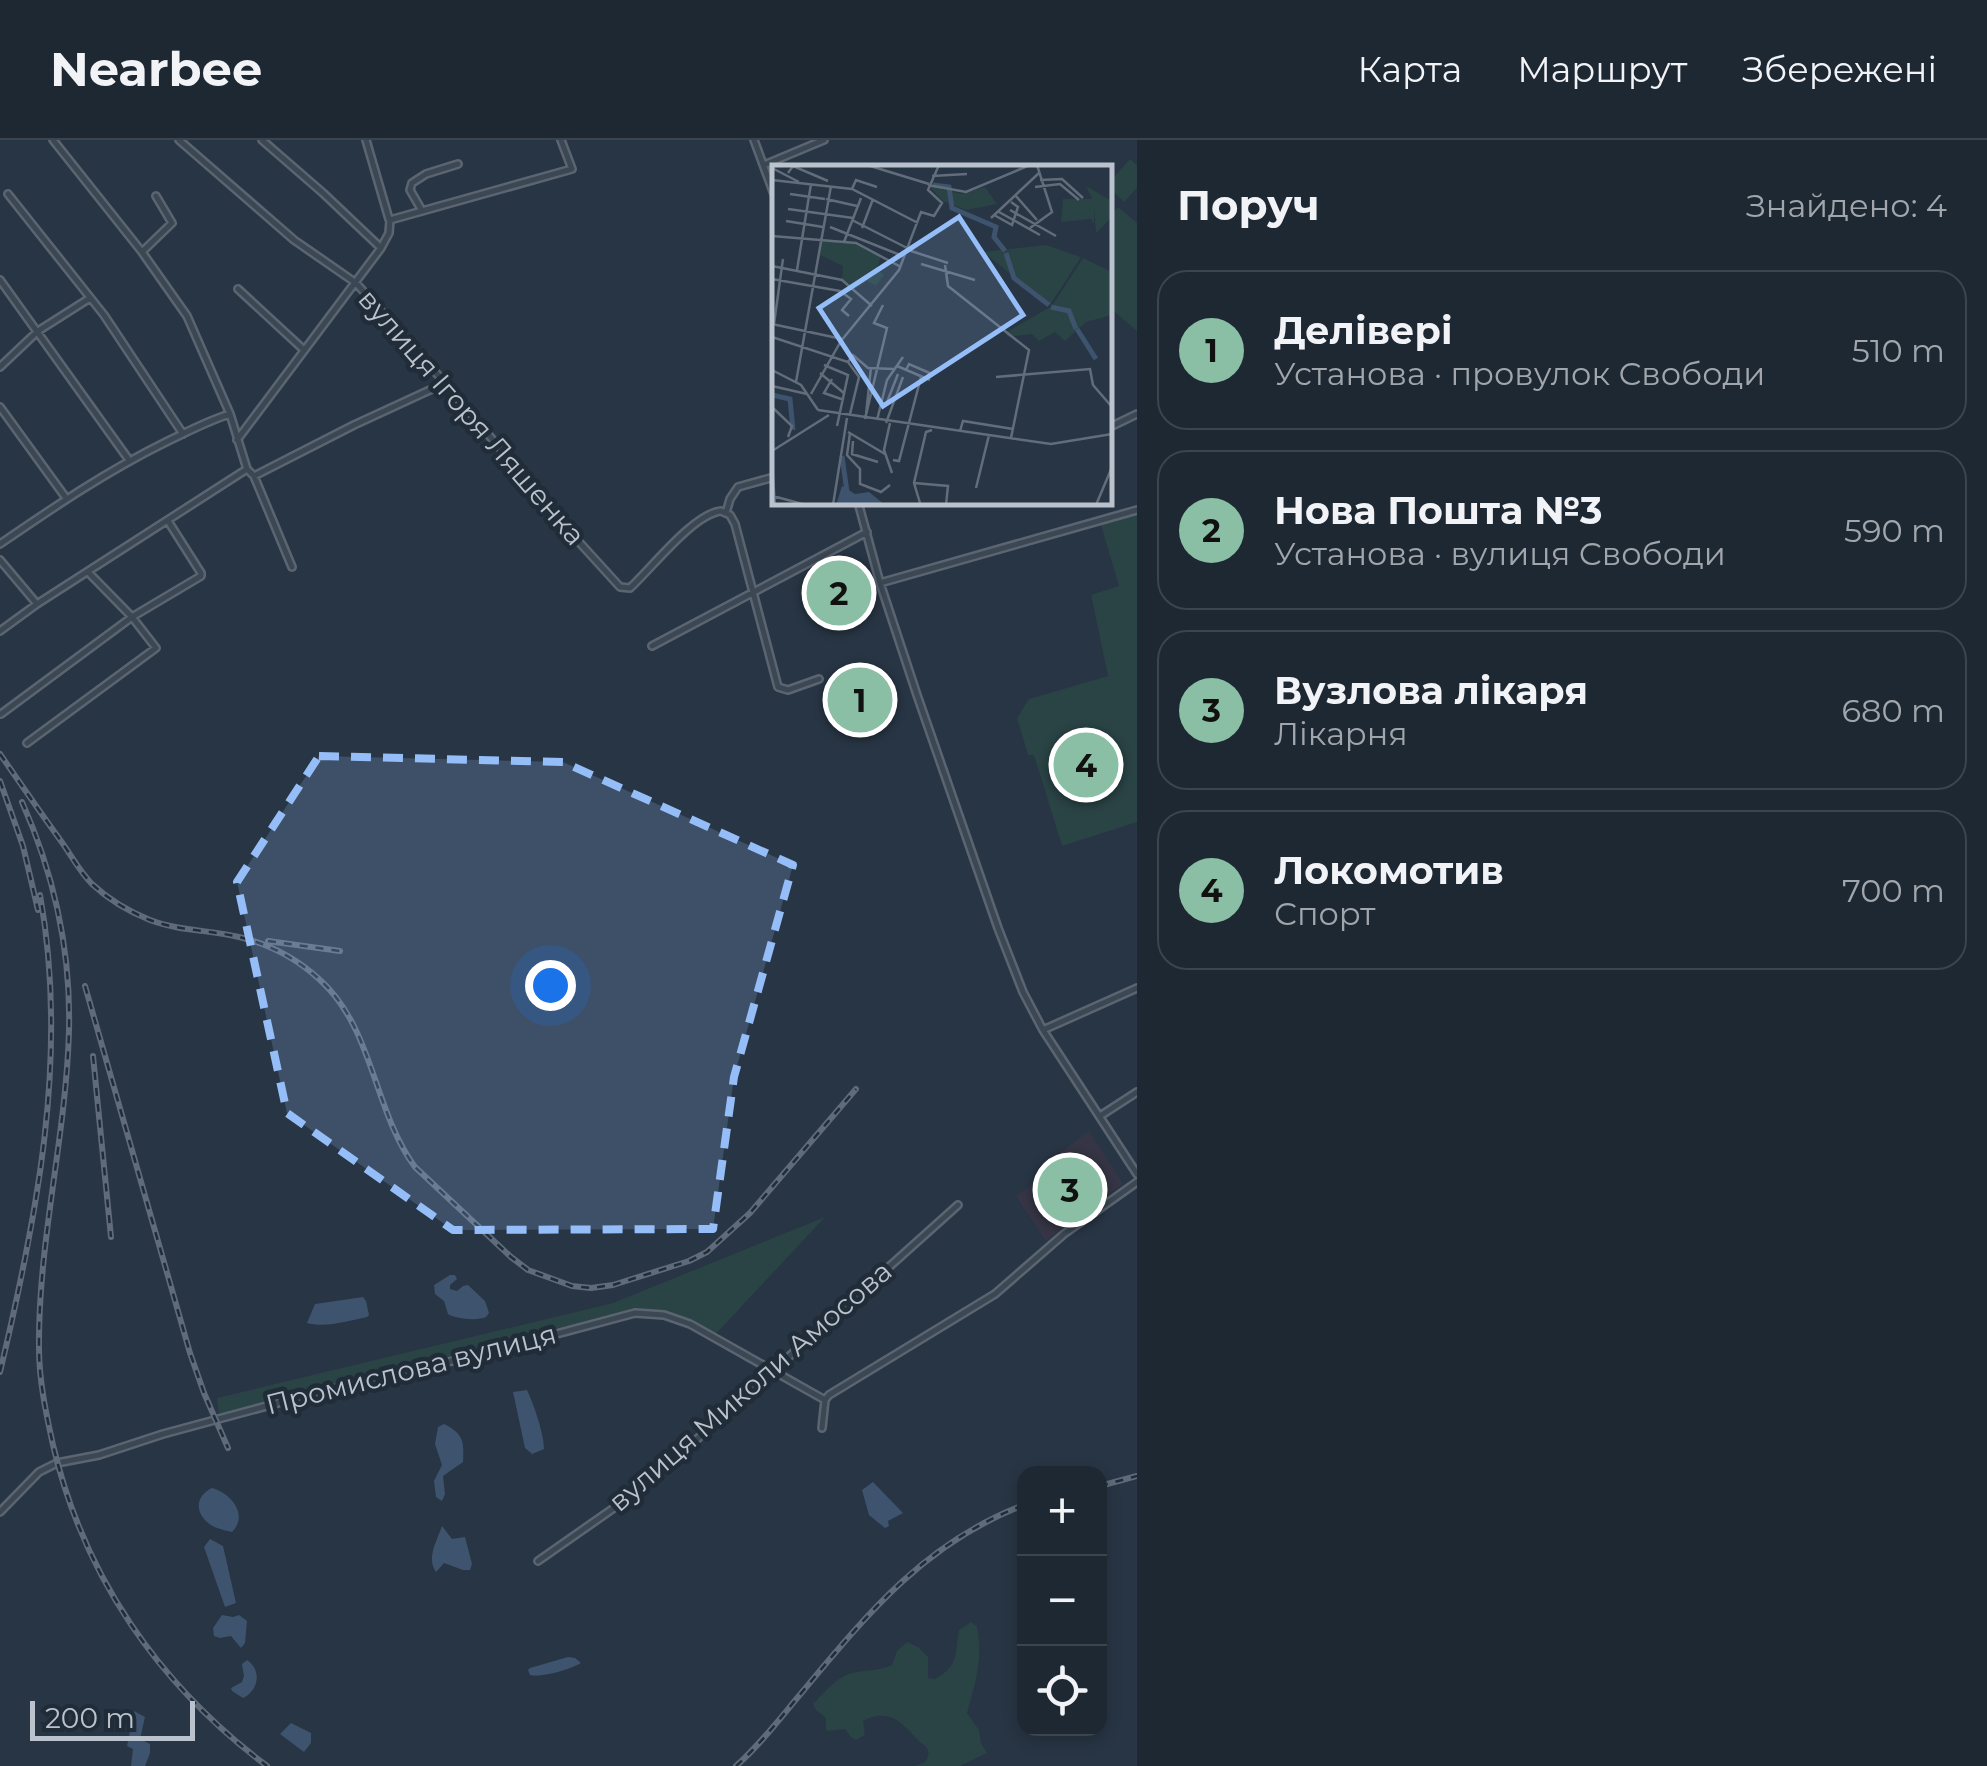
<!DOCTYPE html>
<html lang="uk">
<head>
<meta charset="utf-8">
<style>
  :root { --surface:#1e2833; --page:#2b343f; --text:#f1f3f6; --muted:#a1a6ac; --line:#3c444e; --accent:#8abfa5 }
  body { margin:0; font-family:Montserrat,sans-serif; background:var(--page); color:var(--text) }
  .controls { position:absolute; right:30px; bottom:30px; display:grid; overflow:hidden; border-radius:20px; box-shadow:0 5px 15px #0003 }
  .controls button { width:90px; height:90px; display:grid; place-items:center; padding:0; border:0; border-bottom:2px solid var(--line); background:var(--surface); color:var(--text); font:50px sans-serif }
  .scale { position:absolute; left:30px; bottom:25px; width:165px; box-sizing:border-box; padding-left:10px; border:5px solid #bac2cd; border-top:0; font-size:28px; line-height:35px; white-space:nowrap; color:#bac2cd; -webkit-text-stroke:8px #212c39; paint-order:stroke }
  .you { position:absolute; left:550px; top:845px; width:35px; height:35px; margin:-25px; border:8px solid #fff; border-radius:50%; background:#1a73e8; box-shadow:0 0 0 15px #1a73e833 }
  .badge { display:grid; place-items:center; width:65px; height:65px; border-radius:50%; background:var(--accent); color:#111; font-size:32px; font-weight:700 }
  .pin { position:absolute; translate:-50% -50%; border:5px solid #fff; box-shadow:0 2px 10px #0006 }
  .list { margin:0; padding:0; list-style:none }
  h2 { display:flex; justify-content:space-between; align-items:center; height:130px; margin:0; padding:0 40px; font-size:42px }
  h2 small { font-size:32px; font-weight:400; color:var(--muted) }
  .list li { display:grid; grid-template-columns:65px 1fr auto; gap:30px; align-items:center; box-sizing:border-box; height:160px; margin:0 20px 20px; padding:0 20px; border:2px solid var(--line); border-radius:30px }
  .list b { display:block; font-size:38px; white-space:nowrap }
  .list p { margin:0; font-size:32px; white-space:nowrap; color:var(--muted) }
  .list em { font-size:32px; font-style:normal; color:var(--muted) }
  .icon { flex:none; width:55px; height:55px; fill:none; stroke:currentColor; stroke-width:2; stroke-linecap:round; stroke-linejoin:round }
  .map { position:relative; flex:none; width:1137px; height:1626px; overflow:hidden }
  header { display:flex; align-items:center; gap:60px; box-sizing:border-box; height:140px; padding:0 50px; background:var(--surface); border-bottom:2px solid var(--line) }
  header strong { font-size:48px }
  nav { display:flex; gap:55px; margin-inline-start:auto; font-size:35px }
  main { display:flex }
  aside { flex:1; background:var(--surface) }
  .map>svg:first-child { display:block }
  .medical { fill:#363545 }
  .green { fill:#2a4345 }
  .water { fill:#3e536d }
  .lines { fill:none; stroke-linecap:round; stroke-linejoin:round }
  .street-casing { stroke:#5b6571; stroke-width:10 }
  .street { stroke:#3c4754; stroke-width:5 }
  .rail-casing { stroke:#5f6b7a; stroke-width:6 }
  .rail { stroke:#212c39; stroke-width:2.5; stroke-dasharray:8; stroke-linecap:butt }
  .marked { fill:#95bef8; fill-opacity:0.2; stroke:#95bef8; stroke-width:8; stroke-dasharray:20 12; stroke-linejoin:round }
  .labels { text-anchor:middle; stroke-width:9; stroke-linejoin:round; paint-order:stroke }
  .street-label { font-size:28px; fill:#bac2cd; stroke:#212c39 }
  .inset-river { fill:none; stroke:#3e536d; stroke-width:5 }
  .inset-road { fill:none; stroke:#626d7b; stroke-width:2.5 }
  .view { fill:#95bef8; fill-opacity:0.15; stroke:#95bef8; stroke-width:5 }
  .inset-edge { fill:none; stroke:#bac2cd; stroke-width:5 }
</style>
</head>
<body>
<header>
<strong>Nearbee</strong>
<nav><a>Карта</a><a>Маршрут</a><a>Збережені</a></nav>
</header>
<main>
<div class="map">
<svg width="1137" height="1626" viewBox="0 0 1137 1626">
  <rect width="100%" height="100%" fill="#283544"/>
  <!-- medical -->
  <path class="medical" d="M1089,991L1123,1044L1086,1070L1046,1101L1016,1056L1048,1033L1044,1025Z"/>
  <!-- green -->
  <path class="green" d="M1130,19L1137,25V48L1124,62L1110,48V41Z
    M1118,67L1137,83V191L1110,168V76Z
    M1137,374V682L1062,706L1034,615H1028L1017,578L1029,559L1108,536L1091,455L1119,446L1101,385Z
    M825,1077L713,1197L664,1175L635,1173L219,1276L217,1258L613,1163Z
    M971,1482L977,1486C983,1519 976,1541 967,1573L979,1590L981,1603L987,1613L960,1626H915C921,1624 927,1623 928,1616C930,1608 925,1606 920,1602C902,1584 891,1567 863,1581L865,1595L856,1600L851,1597L845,1589L828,1591L826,1589V1578L816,1570L813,1564C824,1553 836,1537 852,1533C865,1530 878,1531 892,1525L897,1511L907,1502L918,1507L928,1517V1538L935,1539C961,1524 954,1513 959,1490Z"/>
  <!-- water -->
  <path class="water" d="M450,1135H455L457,1139L450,1145V1149L457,1151L463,1146L468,1145L485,1161L489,1173L486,1177C477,1181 456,1179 448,1174L444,1161L435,1154L434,1145Z
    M363,1157L366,1161L369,1175L367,1177C348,1181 325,1188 307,1183L315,1164Z
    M527,1250C534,1265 544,1294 544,1309L532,1314L525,1308L513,1252Z
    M444,1284C464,1294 464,1302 463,1322L443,1336L445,1354L442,1361L436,1357L434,1341L442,1325L435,1304L438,1287Z
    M873,1342L903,1373L888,1381L889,1386L885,1388L869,1375L862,1350Z
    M212,1348C231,1353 249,1375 232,1392C224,1390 213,1388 207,1382C194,1370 197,1355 212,1348Z
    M442,1386L452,1399L465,1397L472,1424L470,1430H463L444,1423L436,1432C426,1418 437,1401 442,1386Z
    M210,1399L223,1406L236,1463L225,1467L204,1407Z
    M222,1475L233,1477L239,1475L247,1481L245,1503L241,1508L231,1496L220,1498L214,1496L213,1488Z
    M568,1517L575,1518L581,1523C571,1529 542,1538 530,1535L528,1530L530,1528Z
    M247,1520C262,1530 259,1550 243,1558L232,1551L231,1548L242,1542L244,1536L242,1524Z
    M134,1571L145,1577L140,1599L150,1604V1613L145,1626H131L133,1609L127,1606Z
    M291,1583L311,1593V1603L304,1612L280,1594Z"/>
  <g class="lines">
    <defs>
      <path id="street" d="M53,0L142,112L187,176L230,274L247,329L254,336L292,427
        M179,0L294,100L356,143L445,243L570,392L620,447L630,448C652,428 693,374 721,371L730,375L735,384L778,547L788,550L819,539
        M262,0L323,53L381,108
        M366,0L389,79
        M754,0L774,54
        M764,25L824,0
        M8,54L104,175L183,294
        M421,69L410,50L412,43L426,34L458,24
        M142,112L172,83L156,56
        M0,140L129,320
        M238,149L304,210
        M0,227L38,191L90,158
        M0,267L66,358
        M1110,287L1137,274
        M237,300L381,108L389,93L390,80L572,29L561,0
        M254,336L354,285L445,243
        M858,362L880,443L917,555L998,788L1023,852L1043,890L1137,1034
        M726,373L730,359L738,347L774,337
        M0,404C54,367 107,331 166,302C187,292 207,281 230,274
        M0,420L37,464
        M880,443L1137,370
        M0,491L37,464L247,329
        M652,506L867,392
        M1,574L132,477L201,436V433L168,381
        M27,603L156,508L132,477L88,432
        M1043,890L1137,848
        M1100,976L1137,952
        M822,1288L825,1260L829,1255L995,1154L1064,1094L1137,1042
        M0,1372L39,1332L57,1323L99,1315L163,1294L315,1253L478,1215L635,1173L664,1175L690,1184L825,1260
        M538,1421L621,1363L657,1335L958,1065"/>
    </defs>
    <!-- street casing -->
    <use href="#street" class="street-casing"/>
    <!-- street -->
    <use href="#street" class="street"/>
    <defs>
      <path id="rail" d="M0,614C20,643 40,672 61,701C71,715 80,732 92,744C108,759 130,772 150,780C179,791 210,790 239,797C269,804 297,819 319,839C374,888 373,970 415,1027L511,1117L528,1130L572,1146L591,1148L613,1145L689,1121L707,1112L750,1073L856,949
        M0,641L23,706L38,770
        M22,662C54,734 71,813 69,891C66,997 38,1101 39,1208C39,1241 46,1273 53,1305C84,1437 159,1545 267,1626
        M268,801L340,811
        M85,846L190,1213L204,1253L228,1308
        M93,916L111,1097
        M0,1232C37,1077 69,914 40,755
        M1100,1346L1137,1336
        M736,1626C761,1604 781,1577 803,1551C868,1473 926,1402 1024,1365"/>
    </defs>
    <!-- rail casing -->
    <use href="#rail" class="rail-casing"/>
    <!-- rail -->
    <use href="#rail" class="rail"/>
  </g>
  <!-- marked area -->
  <path class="marked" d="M319,616L563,622L793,725L734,937L713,1089L453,1090L287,973L237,742Z"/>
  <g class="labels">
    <!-- street labels -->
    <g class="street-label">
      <text transform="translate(472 277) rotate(49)" y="10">вулиця Ігоря Ляшенка</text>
      <text transform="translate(411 1229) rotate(-14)" y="10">Промислова вулиця</text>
      <text transform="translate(750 1246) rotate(-41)" y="10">вулиця Миколи Амосова</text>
    </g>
  </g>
  <!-- overview -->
  <g transform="translate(772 25)">
    <rect width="340" height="340" fill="#283544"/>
    <path d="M157,21L190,29L213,22L225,39L194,45L171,36ZM314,21L340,36V52L324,68L322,43V59L319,54L289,57L291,34H320ZM50,76L84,78L109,90L105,104L112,110L104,121L95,116L82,125L70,115L71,101L48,90ZM274,80L309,92L278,140L211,87ZM311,93L340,107V150L314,157L293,176L283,167L267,176L260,169L236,172L233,168L280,141Z" fill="#2a4345"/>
    <path d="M70,321L83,329L97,327L113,340H64Z" fill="#3e536d"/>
    <path class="inset-river" d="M161,20L177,22L180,43L224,62L222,72L233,86M234,88L242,113L277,140M279,142L297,146L304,164M305,164L324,194M0,230L18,234L21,265M70,291L75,327"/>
    <path class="inset-road" d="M95,0L157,19M0,3L27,17M16,8L21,1L56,16M160,11L195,9M0,15L80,24L146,58M268,15L290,14L311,33M156,20L194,27L258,0M263,22L288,19L307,35M80,24L84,15L105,22M18,29L53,34M244,31L265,55M54,34L85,41M16,44L81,53M238,45L284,71M227,47L268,70M222,50L240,60L246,42L239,37M219,53L267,8M80,55L137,84M14,56L51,62M58,62L133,92M90,63L101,34M258,63L280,47L265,0M0,71L84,78L129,102M72,77L89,33M136,85L176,98M149,99L203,115M173,100L176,121L257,185L239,273M0,101L70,115L100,141M25,105L39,19M0,114L68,126L79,134L70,145L77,151M0,159L70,174M2,159L11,94M0,172L76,197L87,212L78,249M76,197L81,190L96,203L122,204M52,200L76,210L65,261M125,201L158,215M0,205L29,220L46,245M134,205L137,199L160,209M48,208L73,229M224,212L318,204L321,220L340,242M60,214L52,228L72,235M24,217L59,21M0,221L35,229M39,229L69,176L127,105L149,47L162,51L170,38L156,25L167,0M115,237L126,209M0,242L20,261L16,272M46,245L279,279L340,269M94,250L99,202M93,254L115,163L102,158L111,140M105,255L115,215L131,192M114,258L131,212M118,258L112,285L120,308M188,266L191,256L241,264M76,267L113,289M78,268L75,290L88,304V319L109,327L118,320M81,276L80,289L106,297M0,286L57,250M121,295L127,296L149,212M0,299L3,340M142,318L176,321L174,340M204,323L217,270M1,331L34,340M148,338L142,318L154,267L160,265M61,340L75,253M324,340L340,302"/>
    <path class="view" d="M187,52L251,150L111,241L47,143Z"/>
    <rect width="340" height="340" class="inset-edge"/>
  </g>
</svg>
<div class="controls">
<button>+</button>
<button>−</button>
<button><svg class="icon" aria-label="locate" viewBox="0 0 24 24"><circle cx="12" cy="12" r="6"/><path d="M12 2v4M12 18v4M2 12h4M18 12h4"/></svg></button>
</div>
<div class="scale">200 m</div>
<div class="you"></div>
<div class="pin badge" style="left:860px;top:560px">1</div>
<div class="pin badge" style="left:839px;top:453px">2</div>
<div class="pin badge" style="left:1070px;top:1050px">3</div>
<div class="pin badge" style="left:1086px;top:625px">4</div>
</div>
<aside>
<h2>Поруч<small>Знайдено: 4</small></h2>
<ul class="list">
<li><span class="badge">1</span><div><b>Делівері</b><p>Установа · провулок Свободи</p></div><em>510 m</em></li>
<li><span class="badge">2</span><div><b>Нова Пошта №3</b><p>Установа · вулиця Свободи</p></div><em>590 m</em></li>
<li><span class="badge">3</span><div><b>Вузлова лікаря</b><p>Лікарня</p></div><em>680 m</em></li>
<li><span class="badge">4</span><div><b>Локомотив</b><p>Спорт</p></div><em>700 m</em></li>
</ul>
</aside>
</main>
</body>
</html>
